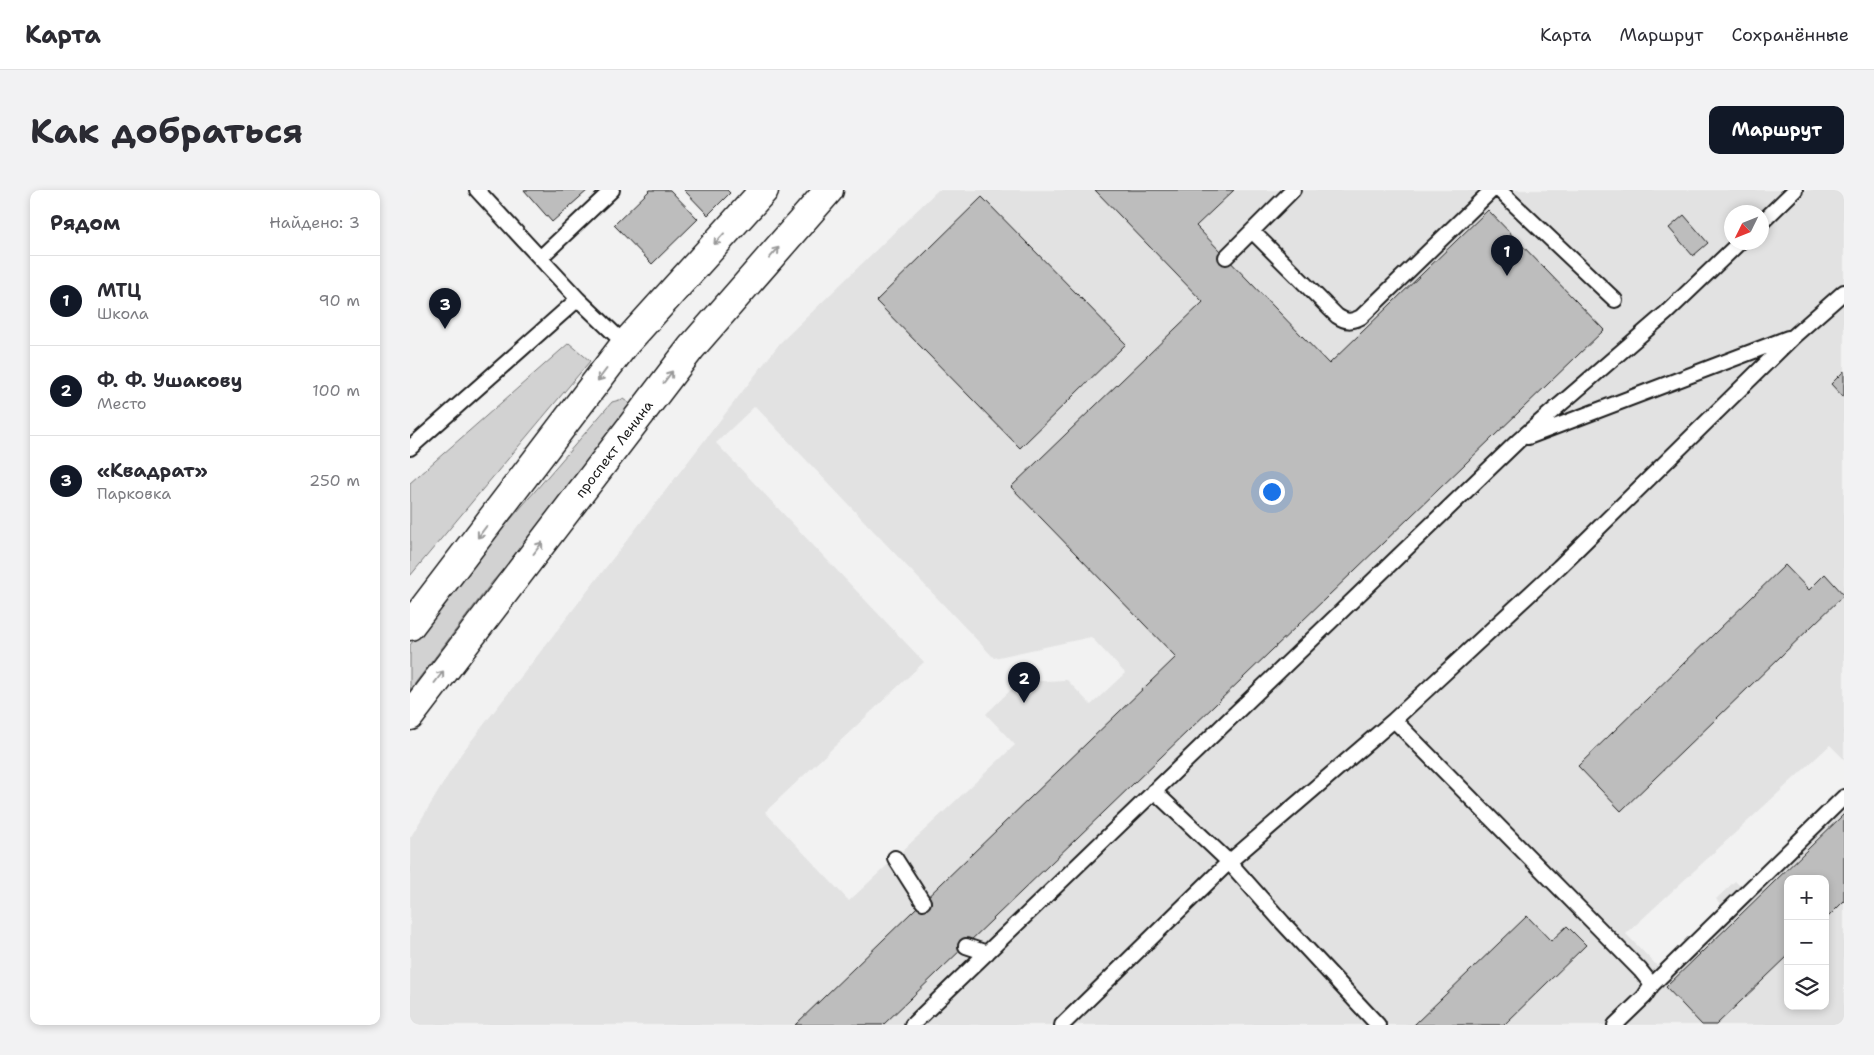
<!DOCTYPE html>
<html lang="ru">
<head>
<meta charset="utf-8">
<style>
  :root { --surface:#fff; --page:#f2f2f3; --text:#2b2b33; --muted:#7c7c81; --line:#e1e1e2; --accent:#111827 }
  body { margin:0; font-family:"Shantell Sans",sans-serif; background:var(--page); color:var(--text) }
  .controls { position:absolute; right:15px; bottom:15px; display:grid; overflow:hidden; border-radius:10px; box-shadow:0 2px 8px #0003 }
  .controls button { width:45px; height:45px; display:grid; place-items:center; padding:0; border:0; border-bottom:1px solid var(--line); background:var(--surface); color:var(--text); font:25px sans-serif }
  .compass { position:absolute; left:1314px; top:15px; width:45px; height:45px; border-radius:50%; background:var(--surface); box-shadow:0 2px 8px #0003; rotate:227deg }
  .you { position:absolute; left:861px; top:301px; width:18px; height:18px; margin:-12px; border:4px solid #fff; border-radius:50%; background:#1a73e8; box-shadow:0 0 0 8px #1a73e833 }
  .badge { display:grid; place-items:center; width:32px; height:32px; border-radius:50%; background:var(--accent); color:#fff; font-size:16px; font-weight:700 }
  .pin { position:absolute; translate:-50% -41px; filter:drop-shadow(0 1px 2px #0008) }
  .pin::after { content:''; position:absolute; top:26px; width:18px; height:15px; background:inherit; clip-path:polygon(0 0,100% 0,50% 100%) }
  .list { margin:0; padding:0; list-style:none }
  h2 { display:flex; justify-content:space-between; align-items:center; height:65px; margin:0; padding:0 20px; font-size:21px }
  h2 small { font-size:16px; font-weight:400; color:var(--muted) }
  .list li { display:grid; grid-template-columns:32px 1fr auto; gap:15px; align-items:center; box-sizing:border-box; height:90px; padding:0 20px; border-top:1px solid var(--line) }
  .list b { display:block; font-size:19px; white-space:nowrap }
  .list p { margin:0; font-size:16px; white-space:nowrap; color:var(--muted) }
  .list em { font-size:16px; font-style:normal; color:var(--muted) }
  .icon { flex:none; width:28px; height:28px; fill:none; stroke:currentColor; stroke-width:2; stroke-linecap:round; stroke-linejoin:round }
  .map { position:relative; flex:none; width:1434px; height:835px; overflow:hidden; border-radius:10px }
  header { display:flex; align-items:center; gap:30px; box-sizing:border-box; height:70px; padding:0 25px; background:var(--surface); border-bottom:1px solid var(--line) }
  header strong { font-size:24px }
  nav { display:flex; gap:28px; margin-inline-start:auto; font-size:18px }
  .intro { display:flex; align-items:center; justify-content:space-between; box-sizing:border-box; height:120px; padding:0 30px }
  h1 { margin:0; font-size:35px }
  .button { padding:12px 22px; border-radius:10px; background:var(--accent); color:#fff; font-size:18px; font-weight:700 }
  main { display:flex; gap:30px; padding:0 30px }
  aside { flex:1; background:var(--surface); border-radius:10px; box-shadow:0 2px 8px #0003 }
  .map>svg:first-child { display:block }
  .built { fill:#e2e2e2; fill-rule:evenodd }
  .green { fill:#d2d2d2; stroke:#777 }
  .building { fill:#bdbdbd; stroke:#1c1c1c }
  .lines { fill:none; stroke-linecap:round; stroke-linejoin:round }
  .service-casing { stroke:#1c1c1c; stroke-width:18 }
  .tertiary-casing { stroke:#1c1c1c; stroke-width:31 }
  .service { stroke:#fff; stroke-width:14 }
  .tertiary { stroke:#fff; stroke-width:28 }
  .oneway { stroke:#999 }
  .labels { text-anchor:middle; stroke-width:5; stroke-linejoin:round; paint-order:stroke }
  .street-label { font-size:14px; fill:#1c1c1c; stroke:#fff }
</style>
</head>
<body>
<header>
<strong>Карта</strong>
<nav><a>Карта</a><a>Маршрут</a><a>Сохранённые</a></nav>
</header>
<div class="intro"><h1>Как добраться</h1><a class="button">Маршрут</a></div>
<main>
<aside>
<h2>Рядом<small>Найдено: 3</small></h2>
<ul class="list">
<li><span class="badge">1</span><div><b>МТЦ</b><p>Школа</p></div><em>90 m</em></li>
<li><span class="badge">2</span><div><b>Ф. Ф. Ушакову</b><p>Место</p></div><em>100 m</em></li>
<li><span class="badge">3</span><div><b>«Квадрат»</b><p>Парковка</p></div><em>250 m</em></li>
</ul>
</aside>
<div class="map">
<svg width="1434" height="835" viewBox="0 0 1434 835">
  <rect width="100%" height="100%" fill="#f2f2f2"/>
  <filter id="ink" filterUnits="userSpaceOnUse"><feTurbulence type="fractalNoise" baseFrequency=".02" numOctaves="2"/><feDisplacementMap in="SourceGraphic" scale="10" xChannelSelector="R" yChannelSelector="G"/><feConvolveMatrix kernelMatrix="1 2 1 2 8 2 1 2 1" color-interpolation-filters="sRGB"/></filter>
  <g filter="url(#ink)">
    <!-- built -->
    <path class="built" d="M528,0H685L793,112L602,297L766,467L385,835H0V648L51,564L370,153ZM345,216L584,468L681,447L715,483L681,515L657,490L609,492L576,524L605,555L439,711L355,622L514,472L306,253Z
      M824,0H1434V181L1421,194L1434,208V404L1415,384L1399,400L1375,375L1168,576L1212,620L1434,405V569L1420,555L1216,744L1259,788L1321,726L1306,709L1325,691L1341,707L1434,619V624L1256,797L1292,835H1094L1176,755L1157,736L1141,751L1117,726L1004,835H473L1193,140L1078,21L919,174L786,36ZM1322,22H1352V52H1322ZM1274,25L1298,53L1283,66L1259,38Z
      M1434,711V835H1306L1378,766V816H1415V730Z"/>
    <!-- green -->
    <path class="green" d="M159,153L180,171L0,386V293Z
      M213,209L226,218L225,230L83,391L0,500V455L62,374L202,212Z"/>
    <!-- building -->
    <path class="building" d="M114,0H178L142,32Z
      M240,0H260L288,29L242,74L204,35Z
      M274,0H317L320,3L298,25Z
      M685,0H824L786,36L919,174L1078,20L1194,140L473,835H385L766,467L601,297L793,112Z
      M572,7L716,154L610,258L466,111Z
      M1274,25L1298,53L1283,66L1259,38Z
      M1434,181V208L1421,194Z
      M1375,375L1399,400L1415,384L1434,405L1211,621L1168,576Z
      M1434,624V711L1415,730V689H1378V766L1306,835H1292L1256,797Z
      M1117,726L1141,751L1157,736L1176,755L1094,835H1004Z"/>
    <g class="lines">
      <defs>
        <path id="service" d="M67,0L130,68L202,0
          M1089,0L1205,110
          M1352,32L1385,0
          M842,41L927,126C936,132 941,132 951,127L1082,0
          M816,67L883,0
          M130,68L168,109L215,154
          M1118,247L1378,148
          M0,258L168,109
          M984,530L1230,780L1242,795L1234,807L1205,835
          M744,601L819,672L873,733L968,835
          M485,668L513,712
          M556,756L577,763
          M1242,795L1434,607
          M502,835L1108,251L1256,123L1330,52
          M652,835L819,672L984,530L1149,377L1384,146L1434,102"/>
        <g id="tertiary">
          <path d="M0,436L215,154L354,0"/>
          <path id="s1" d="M0,526L281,158L419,0"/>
        </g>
      </defs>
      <!-- service casing -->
      <use href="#service" class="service-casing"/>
      <!-- tertiary casing -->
      <use href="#tertiary" class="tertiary-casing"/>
      <!-- service -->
      <use href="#service" class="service"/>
      <!-- tertiary -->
      <use href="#tertiary" class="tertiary"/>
    </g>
    <!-- one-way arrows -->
    <defs><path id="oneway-shaft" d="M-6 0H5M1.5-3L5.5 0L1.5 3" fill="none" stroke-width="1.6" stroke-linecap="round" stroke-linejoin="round" transform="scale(1.25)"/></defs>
    <g class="oneway">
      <use href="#oneway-shaft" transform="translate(309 49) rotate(132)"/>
      <use href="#oneway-shaft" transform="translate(364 63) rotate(-49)"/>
      <use href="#oneway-shaft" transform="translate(192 185) rotate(127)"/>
      <use href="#oneway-shaft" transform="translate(258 187) rotate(-53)"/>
      <use href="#oneway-shaft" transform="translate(72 342) rotate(127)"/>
      <use href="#oneway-shaft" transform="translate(128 358) rotate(-53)"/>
      <use href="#oneway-shaft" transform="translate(29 487) rotate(-53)"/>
    </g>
  </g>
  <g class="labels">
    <!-- street labels -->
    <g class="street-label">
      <text dy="5" stroke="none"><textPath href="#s1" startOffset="336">проспект Ленина</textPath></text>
    </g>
  </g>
</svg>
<div class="controls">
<button>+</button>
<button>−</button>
<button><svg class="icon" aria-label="layers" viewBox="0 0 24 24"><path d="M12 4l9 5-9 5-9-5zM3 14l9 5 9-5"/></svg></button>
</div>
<svg class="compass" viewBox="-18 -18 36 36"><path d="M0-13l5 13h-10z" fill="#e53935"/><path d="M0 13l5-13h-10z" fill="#7c7c81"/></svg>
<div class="you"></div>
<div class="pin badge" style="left:1097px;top:86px">1</div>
<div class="pin badge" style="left:614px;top:513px">2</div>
<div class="pin badge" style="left:35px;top:139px">3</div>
</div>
</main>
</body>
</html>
